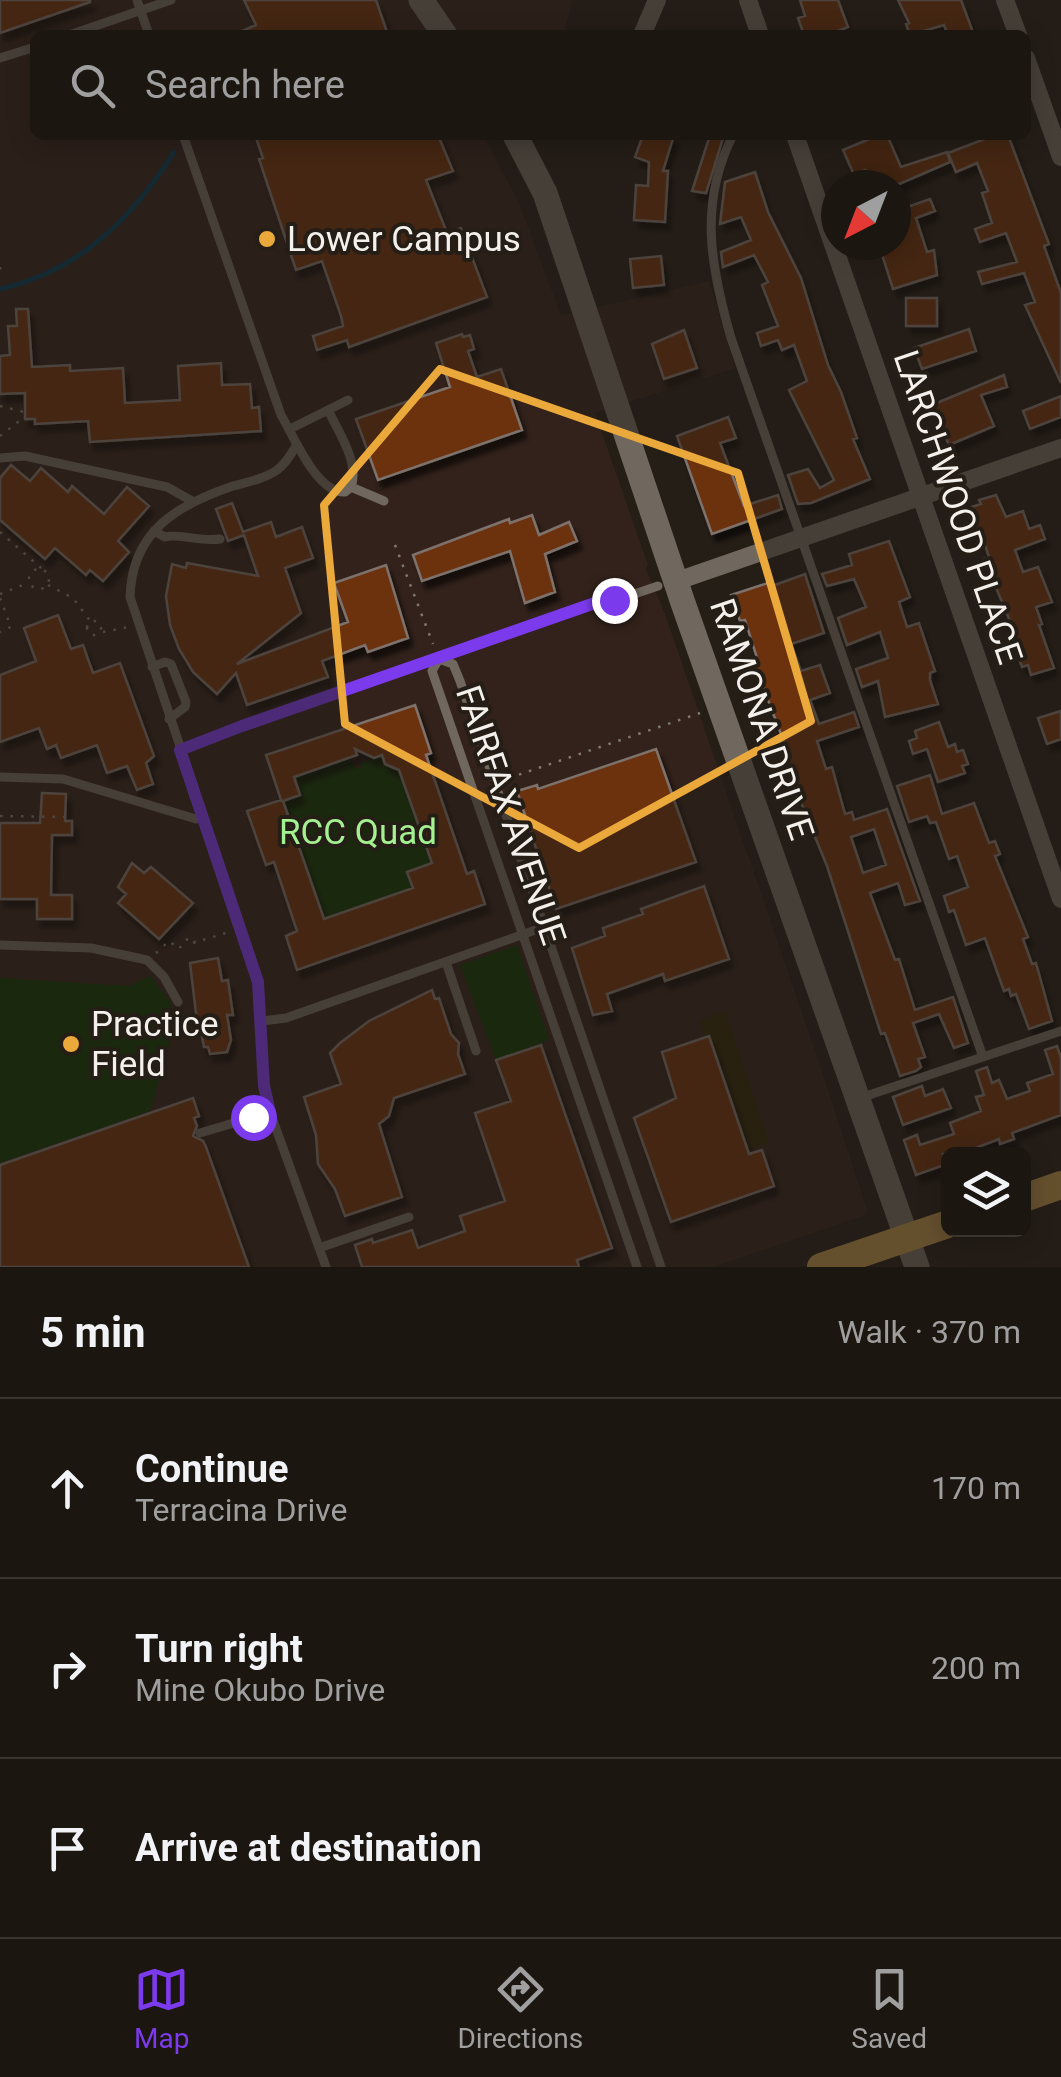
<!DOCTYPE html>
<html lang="en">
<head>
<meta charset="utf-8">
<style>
  :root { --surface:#1c1611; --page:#29231f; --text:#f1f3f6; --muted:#a09f9f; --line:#3a3531; --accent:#7c3aed }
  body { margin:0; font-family:Roboto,sans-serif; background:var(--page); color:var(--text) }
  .controls { position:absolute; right:30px; bottom:30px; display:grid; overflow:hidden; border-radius:15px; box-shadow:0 5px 25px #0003 }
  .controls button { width:90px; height:90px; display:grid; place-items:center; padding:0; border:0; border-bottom:2px solid var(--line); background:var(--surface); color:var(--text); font:50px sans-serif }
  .compass { position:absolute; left:821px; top:170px; width:90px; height:90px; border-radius:50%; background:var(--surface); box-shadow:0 5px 25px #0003; rotate:222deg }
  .stop { position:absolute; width:30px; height:30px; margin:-22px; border:8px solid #7c3aed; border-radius:50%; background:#fff }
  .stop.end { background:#7c3aed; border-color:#fff; box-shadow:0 2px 10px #0008 }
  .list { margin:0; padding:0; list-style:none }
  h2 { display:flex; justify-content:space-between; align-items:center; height:130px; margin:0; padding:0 40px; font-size:42px }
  h2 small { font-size:32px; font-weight:400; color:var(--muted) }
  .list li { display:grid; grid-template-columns:65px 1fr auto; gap:30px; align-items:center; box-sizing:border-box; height:180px; padding:0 40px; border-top:2px solid var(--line) }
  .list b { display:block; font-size:38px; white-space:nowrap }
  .list p { margin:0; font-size:32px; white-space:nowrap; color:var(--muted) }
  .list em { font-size:32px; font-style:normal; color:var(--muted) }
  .icon { flex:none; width:55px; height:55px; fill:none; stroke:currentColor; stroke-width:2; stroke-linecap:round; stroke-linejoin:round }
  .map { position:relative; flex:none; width:1061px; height:1267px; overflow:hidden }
  .search { position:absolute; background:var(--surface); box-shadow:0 5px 25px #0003; left:30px; right:30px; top:30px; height:110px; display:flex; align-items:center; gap:25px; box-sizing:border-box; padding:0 35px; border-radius:15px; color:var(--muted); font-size:38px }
  .sheet { height:670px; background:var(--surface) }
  nav { display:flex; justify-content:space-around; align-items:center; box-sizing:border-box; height:140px; border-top:2px solid var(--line); background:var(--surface); font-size:28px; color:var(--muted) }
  nav a { display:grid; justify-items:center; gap:5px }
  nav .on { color:var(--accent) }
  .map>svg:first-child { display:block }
  .education { fill:#33221b }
  .green { fill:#0f3703 }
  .sand { fill:#2e2605 }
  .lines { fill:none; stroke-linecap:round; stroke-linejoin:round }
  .stream { stroke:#023a55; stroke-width:5 }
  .building { fill:#6c3211; stroke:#7d726c; stroke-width:2.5; fill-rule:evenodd; filter:url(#shadow) }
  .path { stroke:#7f7973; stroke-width:2.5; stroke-dasharray:2.5 8; stroke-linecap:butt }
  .lane { stroke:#70685f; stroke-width:9 }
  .street { stroke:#70685f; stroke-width:18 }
  .secondary { stroke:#70685f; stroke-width:25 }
  .primary { stroke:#b38f4b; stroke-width:28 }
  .route { stroke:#7c3aed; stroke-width:12 }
  .marked { fill:none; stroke:#eca93b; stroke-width:8; stroke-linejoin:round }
  .poi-dot { fill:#eca93b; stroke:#251e17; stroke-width:4 }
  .labels { text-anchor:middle; stroke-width:8; stroke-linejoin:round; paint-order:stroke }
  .poi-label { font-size:35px; fill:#f4f0eb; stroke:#251e17; text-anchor:start }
  .street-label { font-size:35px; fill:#f4f0eb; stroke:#251e17 }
  .park-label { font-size:35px; fill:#a4f191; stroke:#251e17 }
</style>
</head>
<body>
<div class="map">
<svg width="1061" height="1267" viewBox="0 0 1061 1267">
  <defs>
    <filter id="shadow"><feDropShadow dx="4.5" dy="8" stdDeviation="2.5" flood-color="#0009"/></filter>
  </defs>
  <rect width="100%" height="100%" fill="#251e17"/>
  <!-- education -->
  <path class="education" d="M0,0H572L564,35H35V135H483L519,203L561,316L709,281L735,368L595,413L648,565L646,569L665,614L816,1054L867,1210L865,1215L714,1267H0Z"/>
  <!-- green -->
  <path class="green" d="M382,755L386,764L398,767L432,863L413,888L324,919L283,801L300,794L294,777L350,758L355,769L361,767L360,763Z
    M517,945L549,1040L496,1060L460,965Z
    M150,976L172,1004L169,1046L150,1111L0,1163V978L129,986Z"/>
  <!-- sand -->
  <path class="sand" d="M725,1011L769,1143L748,1150L709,1036L705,1037L699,1021Z"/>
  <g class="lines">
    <!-- stream -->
    <path class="stream" d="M0,289C79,271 132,219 174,152"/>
  </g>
  <!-- building -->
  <path class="building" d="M0,0H90V2L0,33Z
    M244,0H376L388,35H233L256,25Z
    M800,0H838L848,27L828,35H804L798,18L805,16Z
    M898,0H961L974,35H948L944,25L910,35L906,24L909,23Z
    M255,135H438L453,171L426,180L447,233L461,228L487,297L349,347L347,340L317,350L313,336L343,326L341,316L322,261L296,270L259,159L263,158Z
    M643,135H674L663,171H668L665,222L634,220L636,185L648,186L649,162L635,157Z
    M710,135H724L706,193L692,191Z
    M879,135H887L901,167L947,152L950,162L897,185H869L865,170L854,175L843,150Z
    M995,135H1008L1049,244L1044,246L1061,293V383L1025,305L1035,302L1024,273L982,284L978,272L1017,262L1006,233L980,242L975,229L992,223L982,193L988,191L977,163L956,172L948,153Z
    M755,172L768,212L801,278L828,365L841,392L857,438L853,439L870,479L811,503L798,504L788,475L808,469L820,488L834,480L789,390L807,381L794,345L782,350L778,340L761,346L757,333L778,326L762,285L768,282L754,255L723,267L722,260L721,252L751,240L741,217L720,224L725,182Z
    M930,199L935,211L916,218L927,252L934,250L937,275L893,289L879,245H896V211Z
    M661,256L664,285L633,288L630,259Z
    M906,298H937V326H906Z
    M16,309H28L32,367L70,365V371L123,368L125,403L180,400L178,366L221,363L222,385L250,384L252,408L259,407L261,431L90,442L88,421L35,424V419H25V393L0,394V356L10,355L8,326H17Z
    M969,329L976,351L922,369L914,348Z
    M684,330L697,368L664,379L652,344Z
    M462,334L463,337L470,335L474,349L468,351L477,377L501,369L522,430L378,480L356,419L450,387L436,343Z
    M1004,375L1007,387L981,395L994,426L949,445L932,405Z
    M1061,396V417L1030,429L1023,411Z
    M728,417L736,438L720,443L744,506L778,495L782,509L712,534L677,436Z
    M11,465L30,481L41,468L68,492L72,486L104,514L127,487L149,506L118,541L129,552L103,581L90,570L86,575L55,548L45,559L0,520V478Z
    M996,495L1006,517L1023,511L1029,529L1040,525L1045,539L1015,550L1023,572L1038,567L1052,602L1036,607L1042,624L1039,625L1054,668L1031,675L1028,665L1022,667L1018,656L1021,655L1012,626L984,559L989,557L980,530L974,532L969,515L973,514L971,507L981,504L979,500Z
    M232,503L243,532L271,522L276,537L302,527L313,558L285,568L301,613L237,664L348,622L334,583L386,565L408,638L368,652L365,645L322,661L328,677L247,705L236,673L217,694L193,672L179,649L170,625L166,596L172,564L186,568L187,563L258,576L244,535L228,541L216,509Z
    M532,515L539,535L569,522L577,541L545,554L555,592L525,603L510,551L422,581L413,555L509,519L510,523Z
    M889,541L910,597L899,602L907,627L919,623L935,671L930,673V680L938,704L885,717L878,681L862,687L856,669L888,658L880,632L847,645L838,618L866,607L854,579L827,586L822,574L852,565L849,554Z
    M805,574L824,633L791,644L801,671L820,665L830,693L810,700L819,724L854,712L859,727L817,741L826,769L832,767L845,814L852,812L854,820L887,809L920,901L905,905L898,883L870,893L895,960L899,959L915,1010L953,997L968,1043L954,1048L939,1014L913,1023L925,1057L918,1059L921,1067L916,1071L900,1076L885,1033L881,1034L827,866L802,805L781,743L784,742L755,666L759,664L745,620L740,621L731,595L771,582L772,586ZM874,829L886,865L863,873L851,837Z
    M58,615L71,649L83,645L93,673L120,663L154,756L146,763L153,784L137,790L127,766L107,773L97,745L61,758L56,745L47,749L39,728L0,742V675L36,661L24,628Z
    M415,705L431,753L426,755L467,874L474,871L485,904L297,970L286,936L297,931L274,862L266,865L247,811L281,800L266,755ZM355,749L374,758L382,755L385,764L399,770L432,863L407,872L413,888L324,919L283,801L300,795L294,777L357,755Z
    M1061,711V739L1047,744L1038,718Z
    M939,722L948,747L955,744L957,752L963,750L968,764L962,766L965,773L938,782L927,749L913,754L909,741L917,738L915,731Z
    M656,749L696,862L556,909L517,791L537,785L538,789Z
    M930,775L942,814L974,803L989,843L995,841L1000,854L995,856L1028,937L1023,939L1032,964L1036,963L1052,1021L1029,1029L1016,994L1011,996L1009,989L1004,991L985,938L966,945L954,910L949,912L944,896L968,887L957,856L949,859L936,822L930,823L927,816L909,822L897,786Z
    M42,793L66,794L65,821H72V835H52L51,895H72V919H37V899H0V823H40Z
    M132,863L144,873L151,867L193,903L159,939L118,903L126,894L118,887Z
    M704,886L729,959L665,981L663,974L607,994L612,1011L593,1015L572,948L605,936L603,928L643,914L641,909Z
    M218,958L222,981L228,980L233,1015H227L231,1040L227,1052L210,1054L208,1047H204L199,1022H197L190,963Z
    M432,990L435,999L439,998L451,1034L459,1043L458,1054L465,1074L394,1098L389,1116L379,1124L402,1197L345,1216L335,1189L318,1164L316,1135L304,1097L341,1084L330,1053L340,1043L369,1021Z
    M709,1036L749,1154L762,1150L774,1186L671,1222L634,1118L676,1098L662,1052Z
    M541,1045L612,1248L577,1260L579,1267H362L355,1245L372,1239L373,1243L412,1230L418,1248L465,1231L460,1216L505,1201L475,1113L511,1101L496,1060Z
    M1057,1046L1061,1058V1115L1012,1133L1014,1139L1000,1144L999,1139L973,1149L975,1154H943L947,1164L916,1175L904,1140L917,1135L920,1145L954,1134L950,1123L981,1111L976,1097L984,1095L976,1071L987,1067L992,1083L999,1080L1007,1099L1030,1091L1027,1083L1053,1074L1045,1050Z
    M922,1086L925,1096L943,1089L951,1108L903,1125L893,1097Z
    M193,1098L199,1116L194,1118L197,1126L193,1136L203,1141L206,1147L249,1267H0V1165Z"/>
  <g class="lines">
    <!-- path -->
    <path class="path" d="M0,267V274
      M0,406L28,413
      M0,436L18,422L28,419
      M0,532L41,568
      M395,545L433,644
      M29 579a10 10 0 1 1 20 0a10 10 0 1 1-20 0Z
      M48,585L73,598L91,622
      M0,594L28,583
      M0,598L11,627L0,632
      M87 628a7 7 0 1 1 14 0a7 7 0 1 1-14 0Z
      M103,632L129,627
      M509,778L700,713
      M0,816L64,817
      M193,943L229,932
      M156,953L169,941L179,949L185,940L193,938L195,943"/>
    <!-- lane -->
    <path class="lane" d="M137,0L149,35
      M69,35L171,0
      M0,58L35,47
      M183,135L281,415C294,436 316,493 345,492L351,487
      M733,135C698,204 711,268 731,338L983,1057
      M328,410C338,431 360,463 351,487L384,501
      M290,429L348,400
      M296,446C291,454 286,464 277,470C265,479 247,482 233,486C177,505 132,531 130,597L259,982L264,1086L270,1112L326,1267
      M0,458L25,456L167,487L192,501
      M154,531L165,537C177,533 200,542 220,539
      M439,659L453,664L460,681L661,1267
      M439,659L432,671L637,1267
      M152,667L165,662L171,664L186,702L185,707L169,719
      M180,751L242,726L592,604L608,603L658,586
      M0,777L63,779L196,819L202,817
      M0,945L91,948L147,960L164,977L178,1002
      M446,962L476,1051
      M262,1021L286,1018L544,927
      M860,1098L1061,1031
      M200,1133L270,1112
      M319,1248L409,1217"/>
    <!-- street -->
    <path class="street" d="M748,0L760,35
      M1005,0L1018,35
      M642,35L657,0
      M1026,58L1061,157
      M795,135L1061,899
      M677,581L1061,448"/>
    <!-- secondary -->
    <path class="secondary" d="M421,0L445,35
      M515,135L545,193L683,603L917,1267"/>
    <!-- primary -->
    <path class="primary" d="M1024,1198L1061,1185
      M821,1267L948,1224"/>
  </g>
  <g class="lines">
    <!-- route -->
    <path class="route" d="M253,1117L270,1112L264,1086L258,982L180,750L242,726L592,604L614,600"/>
  </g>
  <!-- marked area -->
  <path d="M0 0H1061V1267H0ZM440,369L738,473L811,721L579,848L345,724L324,505Z" fill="#251e17" fill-opacity=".55" fill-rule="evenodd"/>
  <path class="marked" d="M440,369L738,473L811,721L579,848L345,724L324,505Z"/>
  <!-- markers -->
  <g class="poi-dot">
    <circle cx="267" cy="239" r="10"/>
    <circle cx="71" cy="1044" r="10"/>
  </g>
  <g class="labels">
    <!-- poi labels -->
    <g class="poi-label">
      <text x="287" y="251">Lower Campus</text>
      <text x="91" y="1036">Practice<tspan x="91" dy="40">Field</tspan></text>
    </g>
    <!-- street labels -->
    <g class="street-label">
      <text transform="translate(958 507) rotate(71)" y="12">LARCHWOOD PLACE</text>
      <text transform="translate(762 719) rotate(71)" y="12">RAMONA DRIVE</text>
      <text transform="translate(511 815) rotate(71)" y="12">FAIRFAX AVENUE</text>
    </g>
    <!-- park labels -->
    <g class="park-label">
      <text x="358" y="844">RCC Quad</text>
    </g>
  </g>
</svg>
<div class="controls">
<button><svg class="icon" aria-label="layers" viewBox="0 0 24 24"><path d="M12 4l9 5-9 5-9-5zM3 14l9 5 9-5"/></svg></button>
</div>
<svg class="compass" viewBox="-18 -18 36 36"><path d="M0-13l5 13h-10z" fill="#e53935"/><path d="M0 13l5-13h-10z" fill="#a09f9f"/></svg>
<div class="stop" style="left:253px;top:1117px"></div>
<div class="stop end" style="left:614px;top:600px"></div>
<div class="search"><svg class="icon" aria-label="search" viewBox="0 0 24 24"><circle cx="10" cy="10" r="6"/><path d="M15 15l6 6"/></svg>Search here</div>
</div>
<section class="sheet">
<h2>5 min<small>Walk · 370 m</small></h2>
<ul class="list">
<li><svg class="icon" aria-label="ahead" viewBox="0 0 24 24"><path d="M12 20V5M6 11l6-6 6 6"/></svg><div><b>Continue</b><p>Terracina Drive</p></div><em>170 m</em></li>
<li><svg class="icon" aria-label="right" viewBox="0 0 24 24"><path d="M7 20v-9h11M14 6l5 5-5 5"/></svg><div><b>Turn right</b><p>Mine Okubo Drive</p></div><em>200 m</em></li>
<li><svg class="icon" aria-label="arrive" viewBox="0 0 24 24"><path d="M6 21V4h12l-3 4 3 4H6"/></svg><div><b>Arrive at destination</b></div></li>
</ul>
</section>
<nav>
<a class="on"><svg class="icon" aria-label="map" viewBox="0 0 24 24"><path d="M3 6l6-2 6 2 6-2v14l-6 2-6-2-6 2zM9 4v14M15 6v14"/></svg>Map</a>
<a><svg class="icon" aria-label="directions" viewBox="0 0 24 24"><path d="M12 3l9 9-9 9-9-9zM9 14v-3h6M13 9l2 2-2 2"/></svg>Directions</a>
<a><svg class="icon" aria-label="saved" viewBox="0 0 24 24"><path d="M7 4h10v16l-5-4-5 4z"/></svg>Saved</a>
</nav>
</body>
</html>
